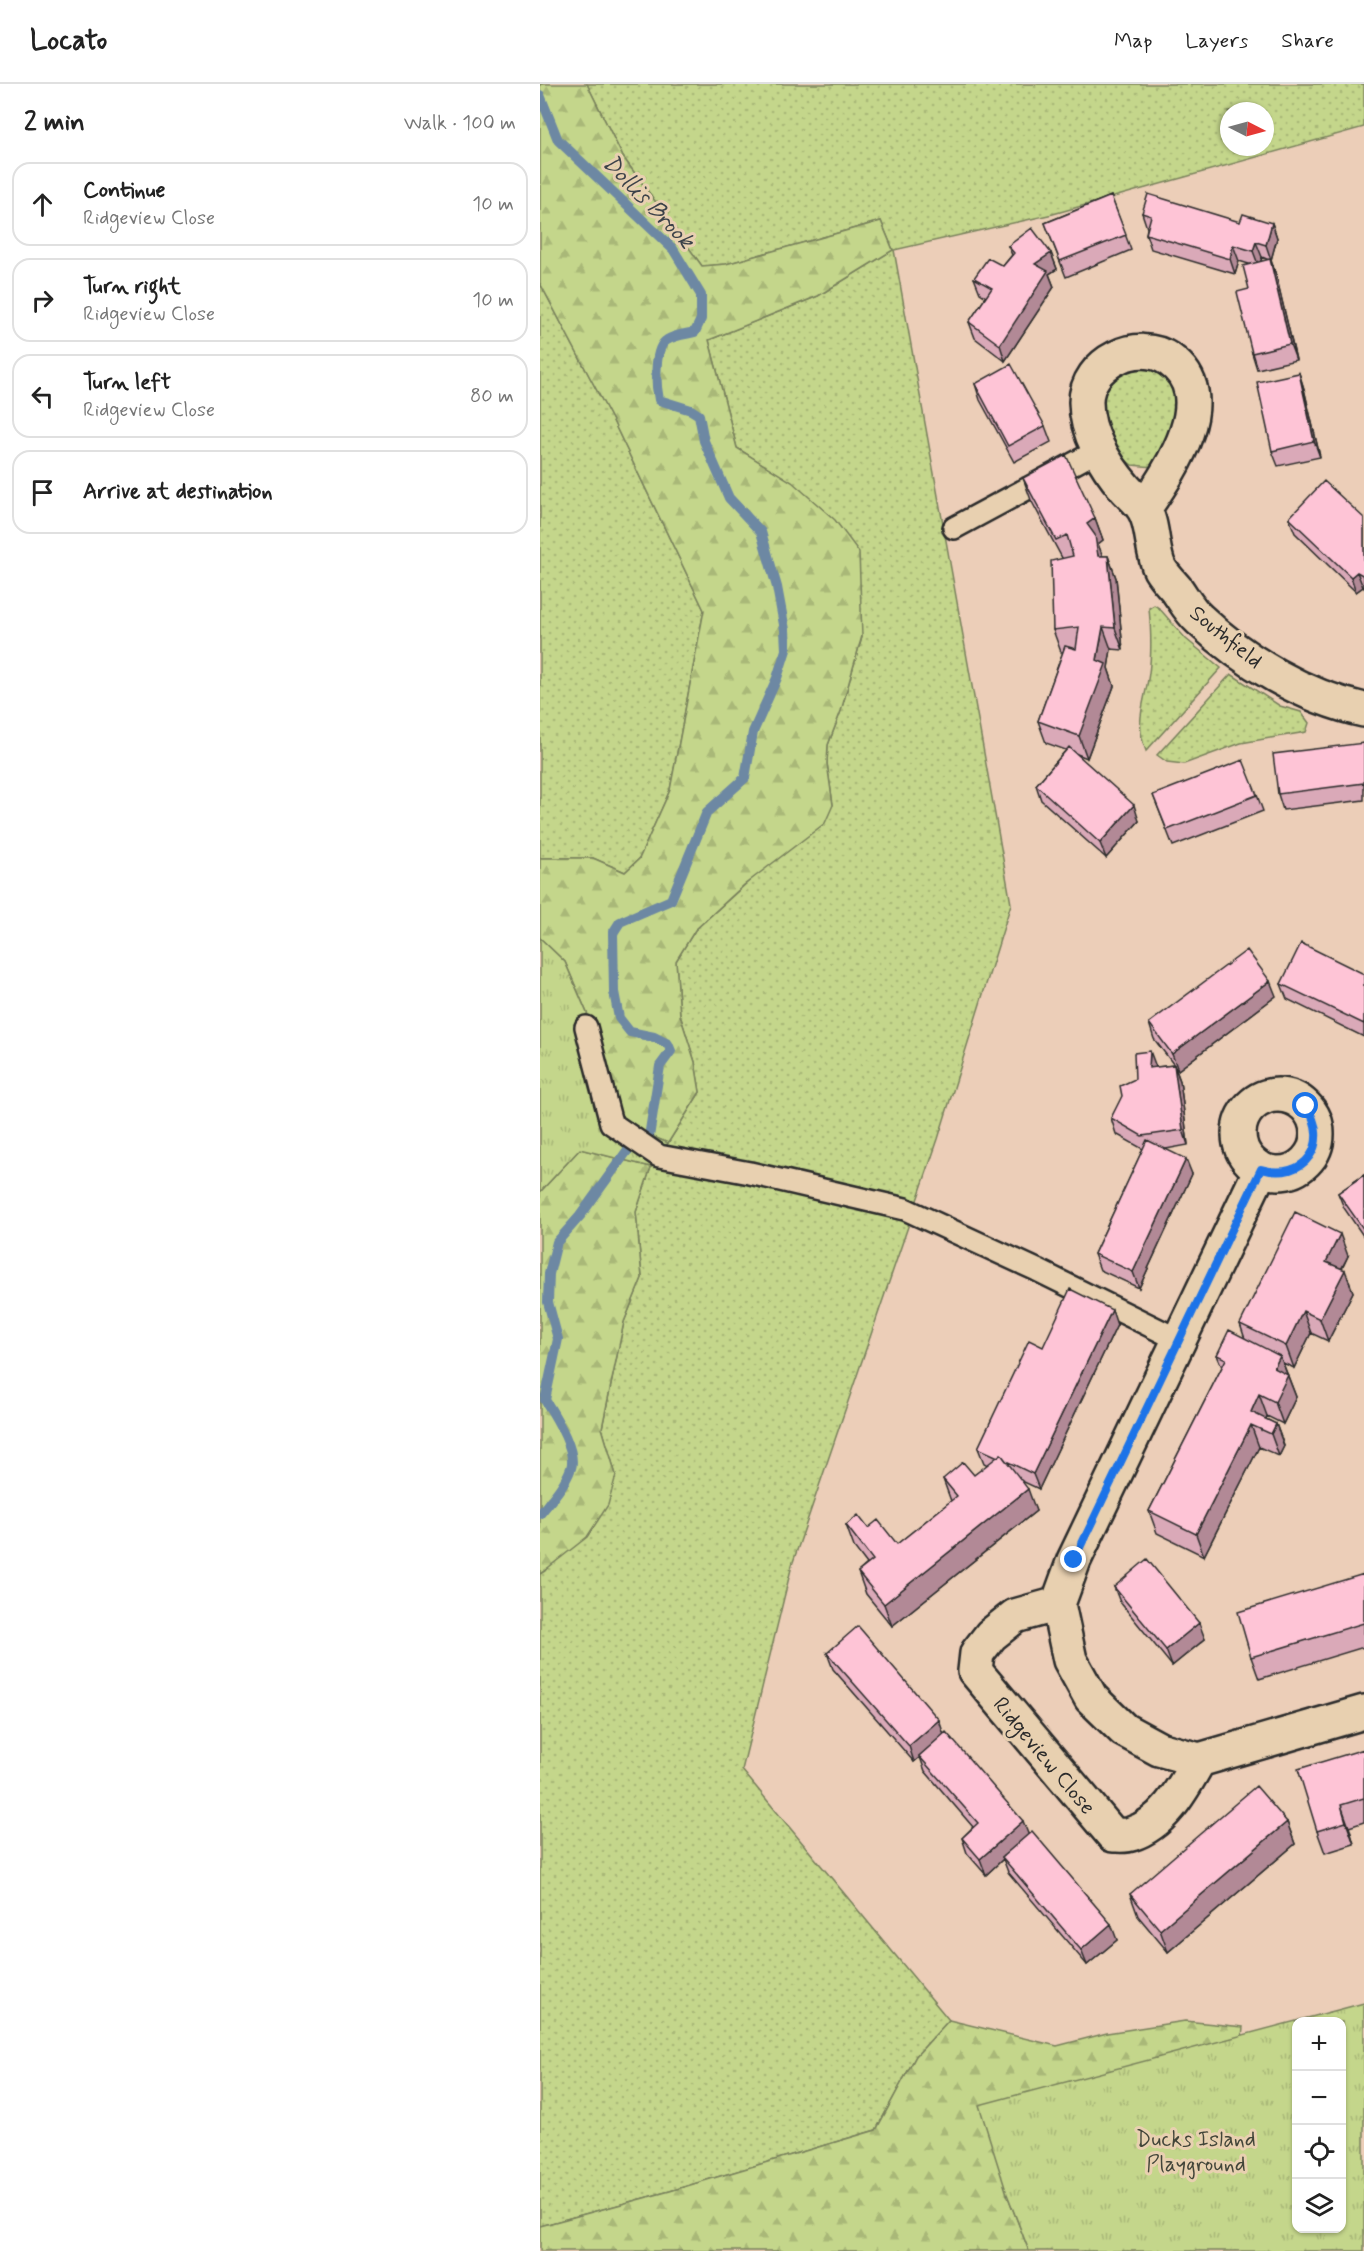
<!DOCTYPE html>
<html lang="en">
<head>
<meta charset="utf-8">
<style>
  :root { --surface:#fff; --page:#f6f6f6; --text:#222; --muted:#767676; --line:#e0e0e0 }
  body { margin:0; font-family:Mynerve,sans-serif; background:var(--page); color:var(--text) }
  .controls { position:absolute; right:18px; bottom:18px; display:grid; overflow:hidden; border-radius:12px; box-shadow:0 2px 4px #0004 }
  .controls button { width:54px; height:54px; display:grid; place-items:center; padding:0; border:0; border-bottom:2px solid var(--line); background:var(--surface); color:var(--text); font:30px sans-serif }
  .compass { position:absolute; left:680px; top:18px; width:54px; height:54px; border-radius:50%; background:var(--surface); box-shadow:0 2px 4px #0004; rotate:96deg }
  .stop { position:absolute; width:18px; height:18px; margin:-14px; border:4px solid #1a73e8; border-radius:50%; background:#fff }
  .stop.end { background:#1a73e8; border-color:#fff; box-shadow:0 2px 6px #0008 }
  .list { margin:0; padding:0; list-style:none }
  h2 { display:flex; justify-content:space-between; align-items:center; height:78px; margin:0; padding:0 24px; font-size:26px }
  h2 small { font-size:20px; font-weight:400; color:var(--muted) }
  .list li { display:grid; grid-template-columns:39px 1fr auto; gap:18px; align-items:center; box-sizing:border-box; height:84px; margin:0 12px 12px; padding:0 12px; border:2px solid var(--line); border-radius:18px }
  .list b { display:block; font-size:22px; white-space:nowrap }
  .list p { margin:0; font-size:20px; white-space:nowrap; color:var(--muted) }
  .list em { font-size:20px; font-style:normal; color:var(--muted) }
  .icon { flex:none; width:33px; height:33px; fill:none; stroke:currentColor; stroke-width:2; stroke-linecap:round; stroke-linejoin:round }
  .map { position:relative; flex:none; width:824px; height:2167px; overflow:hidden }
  header { display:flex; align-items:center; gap:36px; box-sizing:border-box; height:84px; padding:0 30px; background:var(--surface); border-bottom:2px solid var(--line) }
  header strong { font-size:28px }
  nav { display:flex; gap:33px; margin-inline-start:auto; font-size:21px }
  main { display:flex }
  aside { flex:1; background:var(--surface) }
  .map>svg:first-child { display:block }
  .grass { fill:url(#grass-dots); stroke:#78805b; stroke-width:1.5; fill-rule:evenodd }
  .forest { fill:url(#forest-firs); stroke:#78805b; stroke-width:1.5 }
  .park { fill:url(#park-tufts); stroke:#78805b; stroke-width:1.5; fill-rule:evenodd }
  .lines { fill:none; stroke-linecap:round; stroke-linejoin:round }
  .stream { stroke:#6d88a3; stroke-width:10 }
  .service-casing { stroke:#2b2b2b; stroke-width:26 }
  .minor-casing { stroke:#2b2b2b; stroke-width:38 }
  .service { stroke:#e8d0b0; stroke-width:21 }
  .minor { stroke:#e8d0b0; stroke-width:33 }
  .wall { fill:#daa9b8; stroke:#2b2b2b; stroke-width:1.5; fill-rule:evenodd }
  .shaded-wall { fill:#b28996; stroke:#2b2b2b; stroke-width:1.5 }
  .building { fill:#fec4d6; stroke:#2b2b2b; stroke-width:1.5 }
  .route { stroke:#1a73e8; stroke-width:8 }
  .labels { text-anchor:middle; stroke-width:6; stroke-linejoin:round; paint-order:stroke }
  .street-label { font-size:22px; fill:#2b2b2b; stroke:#e8d0b0 }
  .park-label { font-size:22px; fill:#424539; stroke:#e8d0b0 }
  .water-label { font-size:24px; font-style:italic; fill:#3c4249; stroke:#e8d0b0 }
</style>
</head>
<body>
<header>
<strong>Locato</strong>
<nav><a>Map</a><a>Layers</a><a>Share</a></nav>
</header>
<main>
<aside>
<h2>2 min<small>Walk · 100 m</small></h2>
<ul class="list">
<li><svg class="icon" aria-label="ahead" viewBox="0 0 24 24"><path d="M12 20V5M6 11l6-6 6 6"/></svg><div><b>Continue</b><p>Ridgeview Close</p></div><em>10 m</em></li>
<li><svg class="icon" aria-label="right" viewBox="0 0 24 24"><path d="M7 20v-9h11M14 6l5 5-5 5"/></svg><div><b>Turn right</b><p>Ridgeview Close</p></div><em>10 m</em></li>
<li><svg class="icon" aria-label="left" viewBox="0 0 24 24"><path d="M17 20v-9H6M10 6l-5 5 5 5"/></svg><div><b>Turn left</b><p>Ridgeview Close</p></div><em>80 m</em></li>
<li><svg class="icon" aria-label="arrive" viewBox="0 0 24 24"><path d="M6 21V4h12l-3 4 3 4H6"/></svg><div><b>Arrive at destination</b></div></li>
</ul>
</aside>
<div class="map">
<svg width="824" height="2167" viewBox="0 0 824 2167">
  <defs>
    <pattern id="grass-dots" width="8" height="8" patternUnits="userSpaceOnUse" patternTransform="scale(1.5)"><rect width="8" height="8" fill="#c4d68b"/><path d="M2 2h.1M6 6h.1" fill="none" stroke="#a9b878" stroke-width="1.8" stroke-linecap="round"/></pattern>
    <pattern id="forest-firs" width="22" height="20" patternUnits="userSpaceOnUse" patternTransform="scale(1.5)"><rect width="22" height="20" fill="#c4d68b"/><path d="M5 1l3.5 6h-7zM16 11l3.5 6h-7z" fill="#a9b878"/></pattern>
    <pattern id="park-tufts" width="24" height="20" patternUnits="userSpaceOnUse" patternTransform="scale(1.5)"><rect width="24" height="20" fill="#c4d68b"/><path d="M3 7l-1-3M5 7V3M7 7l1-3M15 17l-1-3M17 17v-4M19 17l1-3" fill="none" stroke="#a9b878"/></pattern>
  </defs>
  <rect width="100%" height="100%" fill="#ecceb8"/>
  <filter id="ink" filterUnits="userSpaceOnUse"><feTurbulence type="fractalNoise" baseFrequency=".0167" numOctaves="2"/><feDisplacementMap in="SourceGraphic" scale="12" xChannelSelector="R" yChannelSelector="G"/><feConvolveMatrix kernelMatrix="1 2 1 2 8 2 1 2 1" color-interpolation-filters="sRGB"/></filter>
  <g filter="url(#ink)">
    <!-- grass -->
    <path class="grass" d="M47,0H824V43L513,130L354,166L471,820L398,1055L252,1481L202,1686L409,1936L376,1972L336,2046L130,2107L0,2142V1490L5,1487L76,1391L62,1344L84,1238L102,1194L96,1128L111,1083L128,1059L160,1008L155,978L140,931L136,877L155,846L293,721L287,679L288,661L301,627L322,552L252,399L197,364L169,256L278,212L353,166L341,137L186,180L162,182L83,73ZM689,27H725V63H689Z
      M0,199L73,337L164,526L130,706L99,775L85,788L53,774H0Z
      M606,282C617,288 630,293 635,305C645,325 626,366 613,383L592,381L574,367L562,339L560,317L563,304L587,284Z
      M614,521L619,524L646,555L681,584L606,667C594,637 605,619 609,589C612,568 611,546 609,524Z
      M691,590L740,622L761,628L769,639L766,648L701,659L644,680L627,678L617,671Z"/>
    <!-- forest -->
    <path class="forest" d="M0,0H47L83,73L162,182L186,180L341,137L353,166L278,212L169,256L197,364L252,398L295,436L319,468L322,552L301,627L288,661L287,679L293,721L285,739L204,801L155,846L136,877L140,931L155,978L160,1008L128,1059L83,1040L53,943L25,878L0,854V774H53L85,788L99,775L130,706L164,526L73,337L0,199Z
      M40,1065L111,1083L96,1128L102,1194L84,1238L62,1344L76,1391L68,1421L47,1453L0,1490V1108Z
      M409,1936L517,1962L567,1949L645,1937L703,1943L700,1973L467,2110L489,2167H0V2142L130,2107L336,2046L376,1972Z"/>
    <!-- park -->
    <path class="park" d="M0,854L25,878L53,943L83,1040L128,1059L111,1083L40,1065L0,1108Z
      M824,1919V2167H489L467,2110L439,2021ZM756,1938H802V2144H756Z"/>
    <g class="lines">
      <!-- stream -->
      <path class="stream" d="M0,11L18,56L133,165L161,211V235L155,248C147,250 135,251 127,256C113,264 116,302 119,316L151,326L159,331L164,357L189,414L221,448L237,503L245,546L246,566L237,594L213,648L205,694L167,728L131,816L80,838L73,849L74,908L79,934L90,948L114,953L128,960L131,967L120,982L109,1053L87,1067L40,1132L17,1158L9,1190L8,1218L18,1255L5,1316C14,1330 37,1367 31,1384C25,1401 11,1416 0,1430"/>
      <defs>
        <path id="service" d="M414,444L559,366
          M46,943L71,1039L119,1072L210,1089L365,1125L497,1186L639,1256"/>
        <path id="minor" d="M604,425C629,388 682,313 630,276C598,253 546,279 546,318C546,349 565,381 585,404C590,410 598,416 603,424C614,439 611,468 620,485C624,492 631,499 637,506C644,516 650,527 659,535C703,577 764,613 824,626
          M699 1050a39 39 0 1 1 78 0a39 39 0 1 1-78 0Z
          M721,1085L534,1476L518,1520L475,1532L451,1551L437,1569L435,1587L573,1751C578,1751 586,1752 591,1750C625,1739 643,1704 659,1676L824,1628
          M518,1520L530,1576L551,1614L584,1646L619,1665L659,1676"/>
      </defs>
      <!-- service casing -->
      <use href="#service" class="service-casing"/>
      <!-- minor casing -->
      <use href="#minor" class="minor-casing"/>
      <!-- service -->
      <use href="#service" class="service"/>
      <!-- minor -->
      <use href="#minor" class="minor"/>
    </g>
    <!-- wall -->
    <path class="wall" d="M571,112L591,166L526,193L505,139Z
      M602,129L700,138L732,139L737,154L731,176L736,191L756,276L717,285L712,269L709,205V180L699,177L695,190L611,165L606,150L607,144ZM722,173L729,176L720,178Z
      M468,162L511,169L517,185L509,190L514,203L465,277L435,254L429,238L446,213L440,209L434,194L463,182L472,171Z
      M759,289L764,305L780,373L738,382L732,367Z
      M435,300L505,342L511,358L474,378L440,316Z
      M483,394L555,434L563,456L558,460L562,472H568L576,494L583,566L571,565L568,584L574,602L547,674L537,670L599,737L566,774L501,716L496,701L526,666L506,659L498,637L523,568H521L513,546L522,474L491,416Z
      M749,434H824V504L823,503L816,508L755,449Z
      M824,659V716L743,726L738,710Z
      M613,711H717L723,727L633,762Z
      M824,890V953L747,915L741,900Z
      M736,912L638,986L635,983L640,997L648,1061L626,1065L652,1090L599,1204L560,1186L554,1170L603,1065L576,1050L571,1034L595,995L616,983L634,981L614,955L609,939Z
      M824,1091V1153L804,1124L798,1109Z
      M808,1172L802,1185L813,1208L788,1257L771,1249L754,1284L743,1279L756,1313L743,1340L727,1332L726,1335L736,1340L744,1362L739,1372L719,1363L664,1472L617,1449L609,1427L682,1283L677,1271L705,1255L700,1240Z
      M577,1241L499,1405L482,1397L496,1427L352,1542L326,1510L318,1488L327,1480L314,1463L306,1441L328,1444L357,1460L411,1417L403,1395L434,1391L448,1381L444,1379L438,1364L503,1263Z
      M824,1490V1563L719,1595L711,1573Z
      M574,1503L665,1555L632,1582L580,1518Z
      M287,1569L404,1650L577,1856L547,1881L468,1788L463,1775L446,1791L427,1769L422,1754L433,1743L385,1687L380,1673L374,1678L293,1585Z
      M824,1665V1738L809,1743L814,1760L785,1769L777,1747Z
      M747,1738L755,1760L628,1868L598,1832L590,1810Z"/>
    <!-- shaded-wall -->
    <path class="shaded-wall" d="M732,139L737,154L731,176L726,161Z
      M716,158L722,173L719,183L713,167Z
      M693,161L699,177L695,190L690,175Z
      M511,169L517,185L509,190L514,203L465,277L460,261L495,180Z
      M730,175L736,191L756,276L750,260Z
      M759,289L764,305L780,373L774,357Z
      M555,434L563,456L558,460L563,473L566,494L547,440Z
      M568,472L576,494L583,566L575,544Z
      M817,488L823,503L816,508L811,493Z
      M563,543L571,565L568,584L574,602L547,674L539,652L557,576Z
      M594,721L599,737L566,774L560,759Z
      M730,897L736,912L638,986L632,970Z
      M610,967L616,983L614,1000L609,984Z
      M634,981L640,997L648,1061L643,1046Z
      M646,1075L652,1090L599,1204L593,1188Z
      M800,1150L808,1172L794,1199L786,1178Z
      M805,1186L813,1208L788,1257L780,1235Z
      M572,1226L577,1241L499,1405L493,1390Z
      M763,1227L771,1249L754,1284L746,1262Z
      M740,1272L756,1313L743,1340L735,1318L734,1284Z
      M719,1310L727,1332L721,1346L711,1328Z
      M736,1340L744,1362L739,1372L731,1350Z
      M711,1341L719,1363L664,1472L656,1450Z
      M488,1405L496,1427L352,1542L344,1520Z
      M659,1539L665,1555L632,1582L626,1566Z
      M399,1636L404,1651L379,1672L380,1673L374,1678L369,1662Z
      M801,1721L809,1743L814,1760L806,1738Z
      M483,1737L489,1752L462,1773L463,1775L446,1791L440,1775Z
      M747,1738L755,1760L628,1868L620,1846Z
      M571,1840L577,1856L547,1881L541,1866Z"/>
    <!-- building -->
    <path class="building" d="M608,110L700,138L703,130L732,139L726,161L716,158L713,167L693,161L690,175L606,150L611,132L602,129Z
      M571,112L586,151L520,177L505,139Z
      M492,144L511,169L495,180L508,187L460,261L429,238L452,204L434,194L448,174L463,182L474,169L468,162Z
      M730,175L750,260L712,269L697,208L709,205L703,182Z
      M471,280L505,342L468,362L435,300Z
      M759,289L774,357L732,367L717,298Z
      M526,371L555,434L547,440L555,451L558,472H568L575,544L563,543L557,576L566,580L539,652L498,637L525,562L536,565L539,543L513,546L511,477L533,472L527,451L516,456L483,394Z
      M784,397L824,434V492L817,488L811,493L749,434Z
      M824,659V699L738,710L733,670Z
      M529,663L594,721L560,759L496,701Z
      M703,676L717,711L627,746L613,711Z
      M761,859L824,890V940L741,900Z
      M707,866L730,897L632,970L609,939Z
      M610,967L609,984L634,981L643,1046L602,1052L571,1034L582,1012L580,1002L595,995L594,969Z
      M607,1056L646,1075L593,1188L554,1170Z
      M824,1091V1146L798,1109Z
      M755,1128L800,1150L786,1178L805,1186L780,1235L763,1227L746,1262L700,1240Z
      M530,1205L572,1226L493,1390L466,1377L461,1370L458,1373L438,1364L489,1256L503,1263Z
      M689,1246L740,1272L734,1284L748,1291L735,1318L719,1310L711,1328L736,1340L731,1350L711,1341L656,1450L609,1427L686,1275L677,1271Z
      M461,1370L488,1405L344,1520L318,1488L333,1476L306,1441L318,1431L328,1444L338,1436L357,1460L417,1412L403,1395L423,1378L434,1391Z
      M607,1475L659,1539L626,1566L574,1503Z
      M824,1490V1539L711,1573L698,1528Z
      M318,1542L399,1636L369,1662L287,1569Z
      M406,1648L483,1737L440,1775L422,1754L438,1739L379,1672Z
      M824,1665V1714L801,1721L806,1738L777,1747L758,1685Z
      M716,1702L747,1738L620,1846L590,1810Z
      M492,1747L571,1840L541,1866L462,1773Z"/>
  </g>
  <g class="lines" filter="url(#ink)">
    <!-- route -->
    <path class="route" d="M534,1476L721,1085C765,1098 792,1059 766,1022"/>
  </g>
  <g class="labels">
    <!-- street labels -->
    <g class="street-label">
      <text transform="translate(687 552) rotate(39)" y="8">Southfield</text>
      <text transform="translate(505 1671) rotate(50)" y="8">Ridgeview Close</text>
    </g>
    <!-- park labels -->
    <g class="park-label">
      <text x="656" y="2062">Ducks Island<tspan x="656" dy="25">Playground</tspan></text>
    </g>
    <!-- water labels -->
    <g class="water-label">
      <text transform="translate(109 117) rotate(46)" y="8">Dollis Brook</text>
    </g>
  </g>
</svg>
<div class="controls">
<button>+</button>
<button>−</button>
<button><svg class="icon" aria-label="locate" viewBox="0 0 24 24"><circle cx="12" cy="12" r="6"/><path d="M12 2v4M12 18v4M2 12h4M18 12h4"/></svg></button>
<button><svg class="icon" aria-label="layers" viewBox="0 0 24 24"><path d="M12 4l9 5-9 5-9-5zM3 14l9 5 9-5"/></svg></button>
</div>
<svg class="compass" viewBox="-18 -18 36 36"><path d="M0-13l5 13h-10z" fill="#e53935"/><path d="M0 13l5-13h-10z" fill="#767676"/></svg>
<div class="stop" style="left:766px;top:1022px"></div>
<div class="stop end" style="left:534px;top:1476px"></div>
</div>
</main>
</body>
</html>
